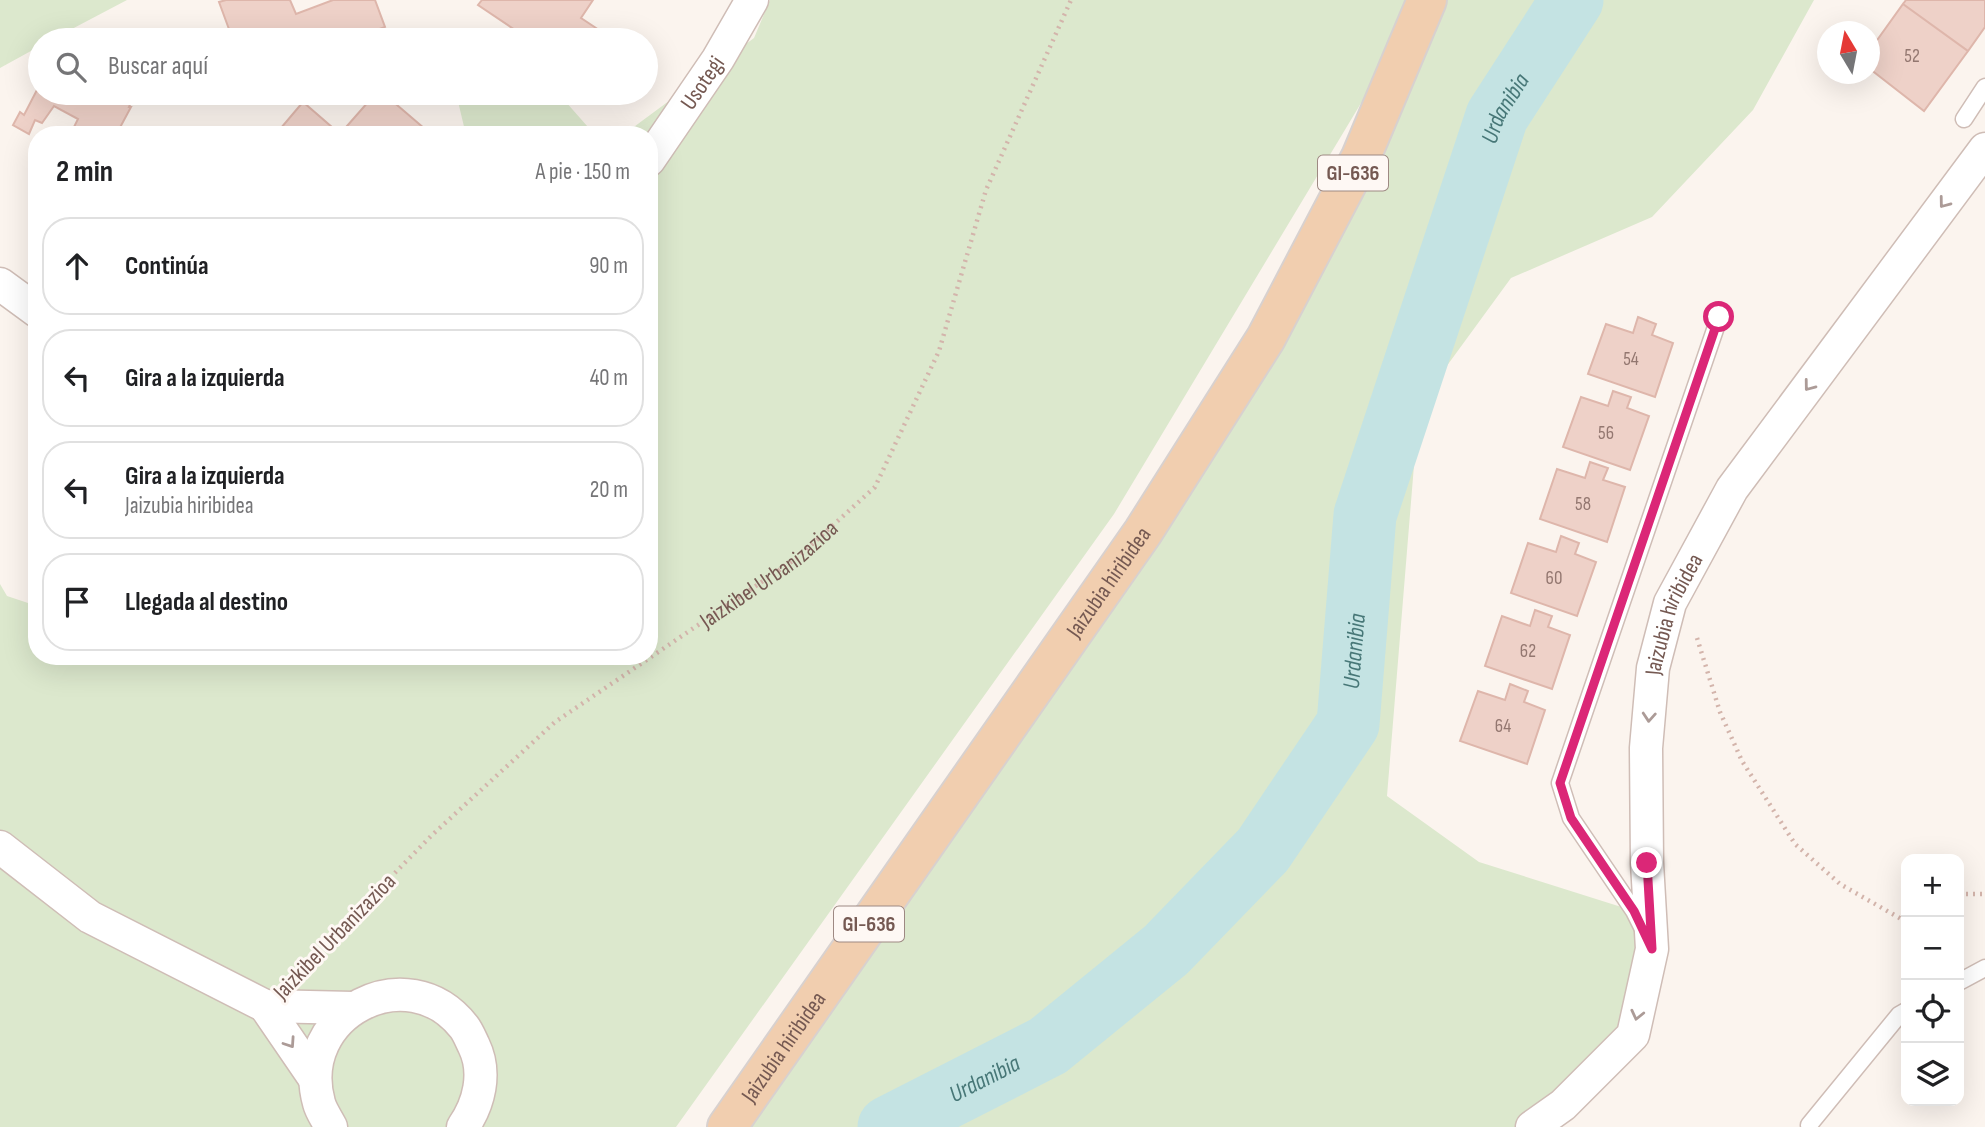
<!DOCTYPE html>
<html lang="es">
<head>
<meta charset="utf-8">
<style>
  :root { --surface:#fff; --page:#f6f6f6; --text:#202124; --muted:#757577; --line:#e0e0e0 }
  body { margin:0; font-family:"Sofia Sans Condensed",sans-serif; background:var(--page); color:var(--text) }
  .controls { position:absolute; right:21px; bottom:21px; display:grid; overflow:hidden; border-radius:14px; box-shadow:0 7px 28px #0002 }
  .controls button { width:63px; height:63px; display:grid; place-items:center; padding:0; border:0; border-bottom:2px solid var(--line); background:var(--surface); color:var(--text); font:35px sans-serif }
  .compass { position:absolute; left:1817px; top:21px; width:63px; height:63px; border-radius:50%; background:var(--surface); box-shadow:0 7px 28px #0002; rotate:350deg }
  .stop { position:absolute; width:21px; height:21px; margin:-16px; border:5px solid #db2777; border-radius:50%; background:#fff }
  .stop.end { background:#db2777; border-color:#fff; box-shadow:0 2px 7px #0008 }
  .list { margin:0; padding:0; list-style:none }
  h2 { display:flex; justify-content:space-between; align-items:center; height:91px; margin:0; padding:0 28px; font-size:30px }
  h2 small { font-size:23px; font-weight:400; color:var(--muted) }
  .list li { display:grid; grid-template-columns:46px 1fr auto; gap:21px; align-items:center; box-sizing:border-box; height:98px; margin:0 14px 14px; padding:0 14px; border:2px solid var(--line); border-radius:28px }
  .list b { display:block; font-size:26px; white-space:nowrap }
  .list p { margin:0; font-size:23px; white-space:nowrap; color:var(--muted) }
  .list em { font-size:23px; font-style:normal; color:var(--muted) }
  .icon { flex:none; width:38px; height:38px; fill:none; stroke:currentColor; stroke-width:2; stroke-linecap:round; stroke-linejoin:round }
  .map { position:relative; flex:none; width:1985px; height:1127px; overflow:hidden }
  .search { position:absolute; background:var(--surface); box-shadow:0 7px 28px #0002; left:28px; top:28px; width:630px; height:77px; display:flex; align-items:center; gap:18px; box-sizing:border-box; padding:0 24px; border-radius:38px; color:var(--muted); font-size:26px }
  .panel { position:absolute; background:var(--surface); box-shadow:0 7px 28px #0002; left:28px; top:126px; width:630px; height:539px; border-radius:28px }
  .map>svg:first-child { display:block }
  .green { fill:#dce8cd }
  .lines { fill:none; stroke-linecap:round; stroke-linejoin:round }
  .river { stroke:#c4e3e3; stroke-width:63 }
  .building { fill:#eed1c8; stroke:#deb6ab; stroke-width:2 }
  .service-casing { stroke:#cfbdb6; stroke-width:19 }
  .minor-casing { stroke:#cfbdb6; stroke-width:35 }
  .primary-casing { stroke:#d8d1cf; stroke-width:42 }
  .path { stroke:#d3b4ab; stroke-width:4.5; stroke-dasharray:2 5; stroke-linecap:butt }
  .service { stroke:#fff; stroke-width:16 }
  .minor { stroke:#fff; stroke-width:32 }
  .primary { stroke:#f1ceaf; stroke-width:38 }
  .oneway { stroke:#ac9b97 }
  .route { stroke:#db2777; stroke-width:9 }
  .labels { text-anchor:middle; stroke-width:6; stroke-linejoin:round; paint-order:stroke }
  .number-label { font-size:19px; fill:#937770 }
  .shield { fill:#fef8f4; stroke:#9e8983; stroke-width:2 }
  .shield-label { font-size:21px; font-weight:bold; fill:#755952 }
  .street-label { font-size:23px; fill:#755952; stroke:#fef8f4 }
  .water-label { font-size:24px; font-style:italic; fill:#477777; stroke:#fef8f4 }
</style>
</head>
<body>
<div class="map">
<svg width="1985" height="1127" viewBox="0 0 1985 1127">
  <rect width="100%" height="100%" fill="#fbf4ee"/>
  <!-- green -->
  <path class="green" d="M0,0H127L51,40H40V46L0,68Z
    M770,0H1423L1114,514L676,1127H0V584L7,596L37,606V656H649V135H623L754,38Z
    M1426,0H1814L1753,110L1652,217L1511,278L1419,404L1387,796L1479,862L1634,911L1652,949L1633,1035L1532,1127H725L1266,338Z
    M456,93H558L595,135H466Z"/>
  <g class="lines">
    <!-- river -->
    <path class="river" id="s1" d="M889,1127L1048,1046L1166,950L1263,850L1348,724L1365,515L1497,116L1572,0"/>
  </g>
  <!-- building -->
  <path class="building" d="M226,0H290L296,14L333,0H375L385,27L349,40H233L219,2Z
    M482,0H593L581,18L605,34L601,40H530L478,5Z
    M1906,0H1985V27L1968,51L1903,4Z
    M1903,4L1968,51L1924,111L1870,69V50Z
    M39,86L40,93H86L92,96L93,93H135L129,107H131L116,135H81L83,131L74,127L78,119L54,106L42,123L35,120L29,134L13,125L20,112L24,115Z
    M376,93H383L432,135H275L303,102L340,134Z
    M1638,317L1656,324L1652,335L1673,343L1655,397L1588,374L1606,324L1633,333Z
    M1613,391L1631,397L1627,408L1649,416L1630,470L1563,447L1581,397L1608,406Z
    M1590,462L1608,468L1603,480L1625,487L1607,542L1540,519L1557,469L1585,478Z
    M1561,536L1579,543L1575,554L1596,562L1577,616L1511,593L1528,543L1556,552Z
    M1535,610L1552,616L1548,627L1570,635L1552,689L1485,666L1502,616L1530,626Z
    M1510,684L1528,691L1524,702L1545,710L1527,764L1460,741L1478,691L1505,700Z"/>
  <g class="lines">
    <defs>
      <path id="service" d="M1964,119L1985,87
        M1642,927L1634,911L1571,818L1560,783L1719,318
        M1959,982L1985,968
        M1809,1125L1899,1015L1906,1011"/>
      <g id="minor">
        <path id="s3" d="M649,160L718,59L752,0"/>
        <path d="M0,284L37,311"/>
        <path d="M0,847L90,917L265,1006L353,1008"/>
        <path d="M265,1006L315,1079"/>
        <path d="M331,1127C327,1119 321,1111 319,1103C294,1014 408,955 464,1027C468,1032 471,1040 474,1046C487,1073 479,1104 463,1127"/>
        <path id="s4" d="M1532,1127L1563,1105L1633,1035L1652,949L1647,863L1646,748L1653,668L1670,603L1732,489L1985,149"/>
      </g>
      <g id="primary">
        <path id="s5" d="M727,1127L1143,532L1266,338L1361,157L1427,0"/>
      </g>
    </defs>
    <!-- service casing -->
    <use href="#service" class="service-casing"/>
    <!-- minor casing -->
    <use href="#minor" class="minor-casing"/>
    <!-- primary casing -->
    <use href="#primary" class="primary-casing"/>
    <!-- path -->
    <g class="path">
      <path d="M1697,638L1720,712L1742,761L1795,844L1840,884L1903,920L1906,918"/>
      <path d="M1959,894H1985"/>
      <path id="s2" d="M297,973L431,836L555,722L797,558L875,487L939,351L986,190L1071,0"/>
    </g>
    <!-- service -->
    <use href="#service" class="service"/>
    <!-- minor -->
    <use href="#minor" class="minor"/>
    <!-- primary -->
    <use href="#primary" class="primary"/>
  </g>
  <!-- one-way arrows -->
  <defs><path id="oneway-chevron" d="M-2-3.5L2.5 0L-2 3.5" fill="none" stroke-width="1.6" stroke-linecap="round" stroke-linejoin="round" transform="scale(1.75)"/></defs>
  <g class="oneway">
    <use href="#oneway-chevron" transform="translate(1944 203) rotate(127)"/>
    <use href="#oneway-chevron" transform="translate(1809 386) rotate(127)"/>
    <use href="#oneway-chevron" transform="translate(1649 717) rotate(94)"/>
    <use href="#oneway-chevron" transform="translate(1637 1015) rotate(103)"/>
    <use href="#oneway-chevron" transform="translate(290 1043) rotate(56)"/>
  </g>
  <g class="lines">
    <!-- route -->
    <path class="route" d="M1647,863L1652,949L1634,911L1571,818L1560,783L1719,317"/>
  </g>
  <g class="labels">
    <!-- number labels -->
    <g class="number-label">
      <text x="1912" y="62">52</text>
      <text x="1631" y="365">54</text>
      <text x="1606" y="439">56</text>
      <text x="1583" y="510">58</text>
      <text x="1554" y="584">60</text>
      <text x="1528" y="657">62</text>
      <text x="1503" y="732">64</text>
    </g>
    <!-- shield labels -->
    <g class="shield">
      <rect x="1318" y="155.5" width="70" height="35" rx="5"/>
      <rect x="834" y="906.5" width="70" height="35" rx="5"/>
    </g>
    <g class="shield-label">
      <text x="1353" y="180">GI-636</text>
      <text x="869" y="931">GI-636</text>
    </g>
    <!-- street labels -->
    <g class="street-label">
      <text dy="8" stroke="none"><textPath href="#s3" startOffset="94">Usotegi</textPath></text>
      <text dy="8" stroke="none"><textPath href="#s2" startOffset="620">Jaizkibel Urbanizazioa</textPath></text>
      <text dy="8" stroke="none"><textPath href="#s5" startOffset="665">Jaizubia hiribidea</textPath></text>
      <text dy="8" stroke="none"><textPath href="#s4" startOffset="564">Jaizubia hiribidea</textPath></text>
      <text transform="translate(334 936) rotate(-46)" y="8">Jaizkibel Urbanizazioa</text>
      <text dy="8" stroke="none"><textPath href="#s5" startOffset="98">Jaizubia hiribidea</textPath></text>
    </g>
    <!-- water labels -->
    <g class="water-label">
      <text dy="8" stroke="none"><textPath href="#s1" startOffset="1262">Urdanibia</textPath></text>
      <text dy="8" stroke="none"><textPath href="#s1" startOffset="695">Urdanibia</textPath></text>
      <text dy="8" stroke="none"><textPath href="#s1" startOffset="107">Urdanibia</textPath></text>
    </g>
  </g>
</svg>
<div class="controls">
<button>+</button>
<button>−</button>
<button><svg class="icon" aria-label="locate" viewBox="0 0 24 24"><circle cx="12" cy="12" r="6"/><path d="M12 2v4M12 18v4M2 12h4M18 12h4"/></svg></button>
<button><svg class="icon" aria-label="layers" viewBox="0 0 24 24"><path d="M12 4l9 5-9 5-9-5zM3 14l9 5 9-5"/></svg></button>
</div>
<svg class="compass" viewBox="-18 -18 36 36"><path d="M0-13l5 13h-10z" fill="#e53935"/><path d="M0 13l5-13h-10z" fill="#757577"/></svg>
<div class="stop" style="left:1719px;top:317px"></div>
<div class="stop end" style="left:1647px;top:863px"></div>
<div class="search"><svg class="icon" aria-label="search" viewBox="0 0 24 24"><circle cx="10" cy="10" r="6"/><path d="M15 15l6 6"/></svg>Buscar aquí</div>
<section class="panel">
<h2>2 min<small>A pie · 150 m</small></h2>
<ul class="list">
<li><svg class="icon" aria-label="ahead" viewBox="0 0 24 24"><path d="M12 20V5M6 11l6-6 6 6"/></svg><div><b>Continúa</b></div><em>90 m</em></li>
<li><svg class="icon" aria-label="left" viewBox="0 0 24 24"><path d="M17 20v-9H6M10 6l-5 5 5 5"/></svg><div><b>Gira a la izquierda</b></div><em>40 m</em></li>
<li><svg class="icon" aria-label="left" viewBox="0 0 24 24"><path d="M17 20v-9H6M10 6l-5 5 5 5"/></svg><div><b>Gira a la izquierda</b><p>Jaizubia hiribidea</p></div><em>20 m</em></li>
<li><svg class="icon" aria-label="arrive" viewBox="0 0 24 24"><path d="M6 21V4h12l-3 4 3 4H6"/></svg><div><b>Llegada al destino</b></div></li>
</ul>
</section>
</div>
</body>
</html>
